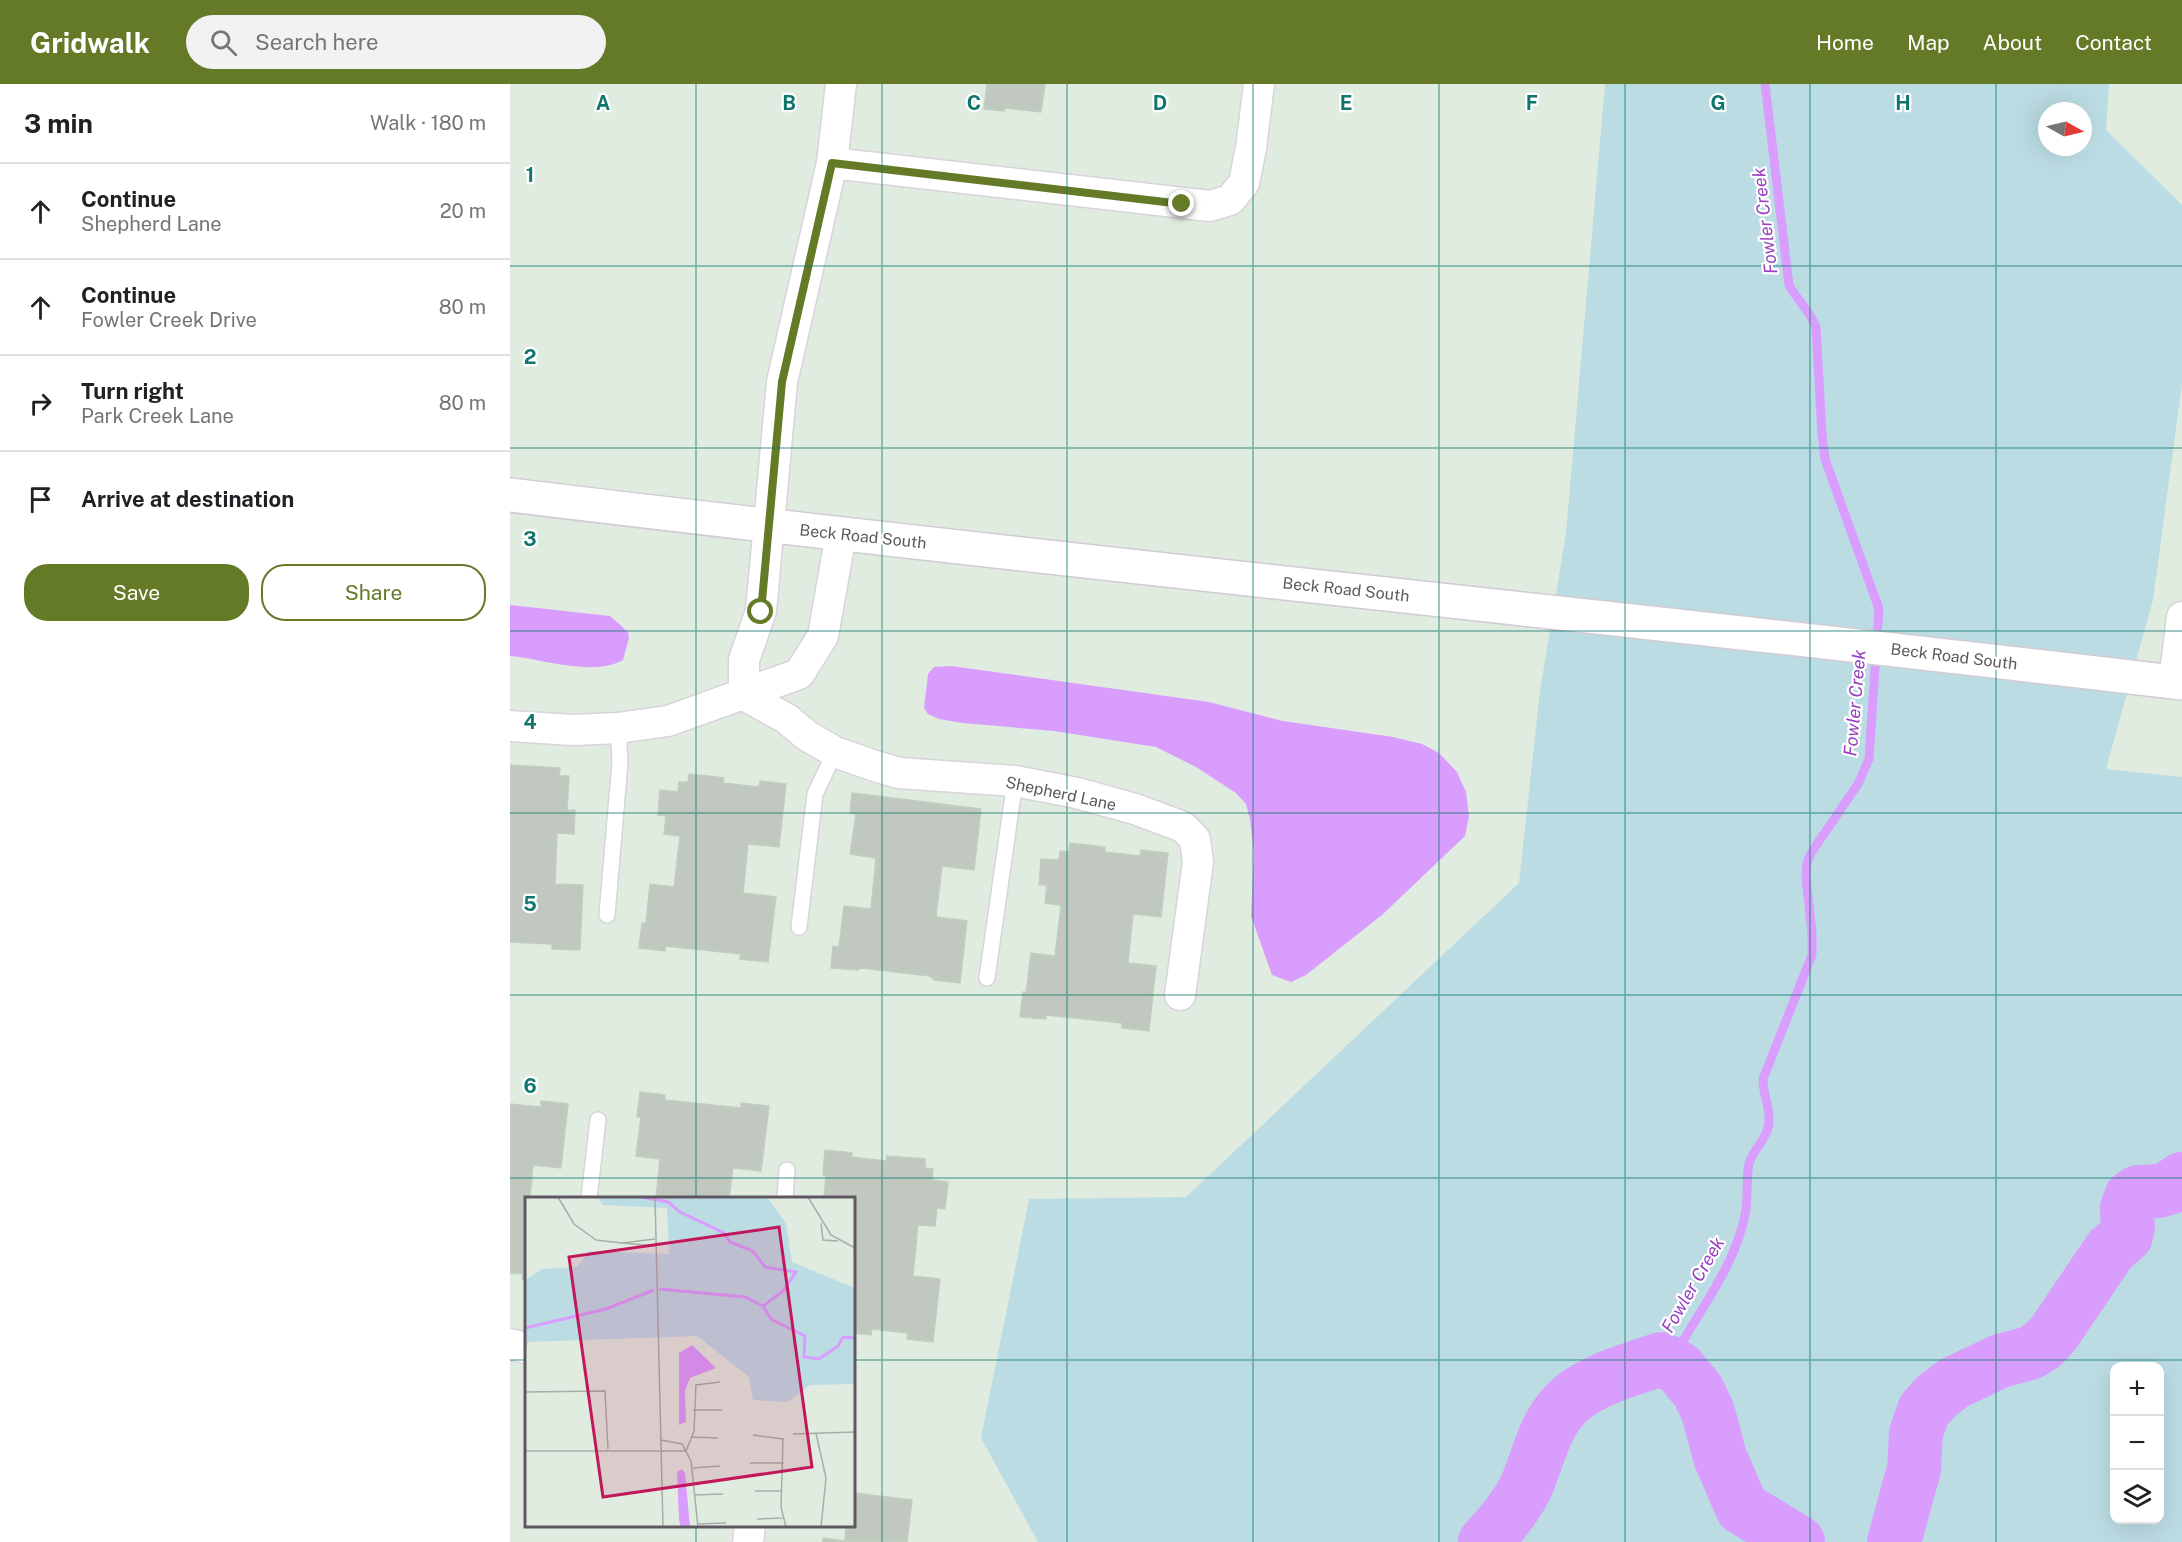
<!DOCTYPE html>
<html lang="en">
<head>
<meta charset="utf-8">
<style>
  :root { --surface:#fff; --page:#f2f2f2; --text:#202124; --muted:#757577; --line:#e0e0e0; --accent:#647a27 }
  body { margin:0; font-family:"Public Sans",sans-serif; background:var(--page); color:var(--text) }
  .controls { position:absolute; right:18px; bottom:18px; display:grid; overflow:hidden; border-radius:12px; box-shadow:0 6px 24px #0002 }
  .controls button { width:54px; height:54px; display:grid; place-items:center; padding:0; border:0; border-bottom:2px solid var(--line); background:var(--surface); color:var(--text); font:30px sans-serif }
  .compass { position:absolute; left:1528px; top:18px; width:54px; height:54px; border-radius:50%; background:var(--surface); box-shadow:0 6px 24px #0002; rotate:98deg }
  .stop { position:absolute; width:18px; height:18px; margin:-14px; border:4px solid #647a27; border-radius:50%; background:#fff }
  .stop.end { background:#647a27; border-color:#fff; box-shadow:0 2px 6px #0008 }
  .list { margin:0; padding:0; list-style:none }
  h2 { display:flex; justify-content:space-between; align-items:center; height:78px; margin:0; padding:0 24px; font-size:26px }
  h2 small { font-size:20px; font-weight:400; color:var(--muted) }
  .list li { display:grid; grid-template-columns:39px 1fr auto; gap:18px; align-items:center; box-sizing:border-box; height:96px; padding:0 24px; border-top:2px solid var(--line) }
  .list b { display:block; font-size:22px; white-space:nowrap }
  .list p { margin:0; font-size:20px; white-space:nowrap; color:var(--muted) }
  .list em { font-size:20px; font-style:normal; color:var(--muted) }
  .actions { display:flex; gap:12px; padding:18px 24px }
  .actions a { flex:1; padding:14px 0; border:2px solid var(--accent); border-radius:24px; text-align:center; font-size:21px; color:var(--accent) }
  .actions .main { background:var(--accent); color:#fff }
  .icon { flex:none; width:33px; height:33px; fill:none; stroke:currentColor; stroke-width:2; stroke-linecap:round; stroke-linejoin:round }
  .map { position:relative; flex:none; width:1672px; height:1458px; overflow:hidden }
  header { display:flex; align-items:center; gap:36px; box-sizing:border-box; height:84px; padding:0 30px; background:var(--accent); color:#fff }
  header strong { font-size:28px }
  nav { display:flex; gap:33px; margin-inline-start:auto; font-size:21px }
  .search { width:420px; height:54px; background:var(--page); display:flex; align-items:center; gap:15px; box-sizing:border-box; padding:0 21px; border-radius:33px; color:var(--muted); font-size:22px }
  main { display:flex }
  aside { flex:1; background:var(--surface) }
  .map>svg:first-child { display:block }
  .green { fill:#bcdce4; fill-rule:evenodd }
  .water { fill:#d99dfe }
  .lines { fill:none; stroke-linecap:round; stroke-linejoin:round }
  .stream { stroke:#d99dfe; stroke-width:9 }
  .river { stroke:#d99dfe; stroke-width:54 }
  .building { fill:#c0c8bf; stroke:#c0d0be; stroke-width:1.5 }
  .lane-casing { stroke:#d9d3da; stroke-width:18 }
  .street-casing { stroke:#d9d3da; stroke-width:33 }
  .secondary-casing { stroke:#d2cad4; stroke-width:36 }
  .lane { stroke:#fff; stroke-width:15 }
  .street { stroke:#fff; stroke-width:30 }
  .secondary { stroke:#fff; stroke-width:33 }
  .route { stroke:#647a27; stroke-width:8 }
  .grid { fill:none; stroke:#0f766e; stroke-width:1.5; stroke-opacity:0.55 }
  .labels { text-anchor:middle; stroke-width:4.5; stroke-linejoin:round; paint-order:stroke }
  .street-label { font-size:16px; fill:#5f5861; stroke:#fff }
  .water-label { font-size:18px; font-style:italic; fill:#9941c0; stroke:#fff }
  .inset-river { fill:none; stroke:#d99dfe; stroke-width:3 }
  .inset-road { fill:none; stroke:#a8ada9; stroke-width:1.5 }
  .view { fill:#c2185b; fill-opacity:0.15; stroke:#c2185b; stroke-width:3 }
  .inset-edge { fill:none; stroke:#5f5861; stroke-width:3 }
  .grid-label { font-size:20px; text-anchor:middle; font-weight:bold; fill:#0f766e; stroke:#fff; stroke-width:4.5; stroke-linejoin:round; paint-order:stroke }
</style>
</head>
<body>
<header>
<strong>Gridwalk</strong>
<div class="search"><svg class="icon" aria-label="search" viewBox="0 0 24 24"><circle cx="10" cy="10" r="6"/><path d="M15 15l6 6"/></svg>Search here</div>
<nav><a>Home</a><a>Map</a><a>About</a><a>Contact</a></nav>
</header>
<main>
<aside>
<h2>3 min<small>Walk · 180 m</small></h2>
<ul class="list">
<li><svg class="icon" aria-label="ahead" viewBox="0 0 24 24"><path d="M12 20V5M6 11l6-6 6 6"/></svg><div><b>Continue</b><p>Shepherd Lane</p></div><em>20 m</em></li>
<li><svg class="icon" aria-label="ahead" viewBox="0 0 24 24"><path d="M12 20V5M6 11l6-6 6 6"/></svg><div><b>Continue</b><p>Fowler Creek Drive</p></div><em>80 m</em></li>
<li><svg class="icon" aria-label="right" viewBox="0 0 24 24"><path d="M7 20v-9h11M14 6l5 5-5 5"/></svg><div><b>Turn right</b><p>Park Creek Lane</p></div><em>80 m</em></li>
<li><svg class="icon" aria-label="arrive" viewBox="0 0 24 24"><path d="M6 21V4h12l-3 4 3 4H6"/></svg><div><b>Arrive at destination</b></div></li>
</ul>
<div class="actions"><a class="main">Save</a><a>Share</a></div>
</aside>
<div class="map">
<svg width="1672" height="1458" viewBox="0 0 1672 1458">
  <rect width="100%" height="100%" fill="#e0ece0"/>
  <!-- green -->
  <path class="green" d="M1095,0H1599L1596,46L1672,121V300L1643,516L1596,685L1672,693V1458H528L471,1354L519,1115L676,1113L1009,799L1030,607L1056,449ZM1537,27H1573V63H1537ZM1604,1282H1650V1436H1604Z"/>
  <!-- water -->
  <path class="water" d="M0,521L100,532L118,548L119,554L113,576C84,593 33,575 0,572Z
    M441,582L699,618L773,637L883,653L912,660L929,669L947,688L956,708L959,732L955,752L872,831L796,891L781,898L762,891L741,832L744,769L740,736L736,720L726,709L686,683L646,663L544,647L453,639L429,635L418,630L414,624L418,590L424,583Z"/>
  <g class="lines">
    <!-- stream -->
    <path class="stream" d="M1151,1275L1164,1267L1173,1257C1197,1216 1228,1174 1236,1126C1238,1111 1236,1095 1239,1080C1242,1067 1255,1057 1258,1044C1262,1027 1253,1012 1253,995L1302,871V849L1296,794L1297,779L1301,769L1348,700L1359,675L1369,525L1315,375L1312,350L1306,243C1300,227 1287,216 1279,201L1255,0"/>
    <!-- river -->
    <path class="river" d="M975,1458C992,1440 1008,1421 1018,1398C1031,1366 1036,1333 1066,1311C1091,1293 1123,1285 1151,1275L1169,1284L1188,1307L1198,1328L1210,1373L1232,1424L1288,1458
      M1384,1458L1404,1385L1406,1349L1414,1326L1428,1311L1444,1299L1490,1277L1520,1269L1533,1261L1544,1249L1600,1166L1616,1152L1618,1143L1617,1124L1621,1113L1628,1108L1649,1107L1659,1104L1672,1095"/>
  </g>
  <!-- building -->
  <path class="building" d="M477,0H535L531,28L495,24L494,27L474,25Z
    M0,681L50,684L49,692H59L57,726H65L64,750L47,749L45,800L73,801L70,866L42,865V860L0,858Z
    M179,690L214,694L213,699L249,703L250,697L276,700L269,763L238,760L233,809L266,813L258,878L230,875L231,870L155,862V867L129,864L132,839H136L140,800L164,803L170,752L154,750L156,732L148,731L150,706L168,708L169,698H178Z
    M342,709L471,725L464,786L432,782L426,833L457,837L450,899L424,896L420,892L351,884L347,886L321,884L323,862L329,863L334,822L361,825L366,774L340,770L346,730L340,729Z
    M560,759L595,763V768L630,772L631,766L658,769L651,833L623,830L618,879L646,882L639,947L612,944V939L536,931V935L510,933L513,908L516,909L521,869L545,872L551,821L535,819L537,801H529L531,775L549,776L550,767L559,768Z
    M130,1008L155,1011V1016L231,1024V1019L259,1022L251,1087L223,1084L219,1114H146L150,1075L126,1072L131,1033H127Z
    M31,1017L58,1020L51,1084L23,1081L20,1114H16V1196L12,1195L13,1190L0,1189V1020L31,1023Z
    M315,1066L342,1069L341,1073L376,1077L377,1072L415,1075V1084L423,1085L422,1096L438,1098L435,1125L427,1124L425,1142L408,1141L403,1192L430,1195L423,1258L397,1255L398,1249L362,1245L361,1251L344,1249V1114H314L316,1091H313Z
    M344,1409L402,1416L397,1458H313V1454L335,1457L336,1442H344Z"/>
  <g class="lines">
    <defs>
      <path id="lane" d="M97,831L110,678L108,644
        M289,843L305,710L325,668
        M477,894L505,697
        M79,1114L88,1036
        M275,1114L277,1086"/>
      <path id="street" d="M322,79L700,122L720,116L734,99L741,64L749,0
        M1664,598L1672,533
        M234,611L277,635L296,651L325,668L365,682L389,689L505,697L567,709L625,725L673,743L685,755L688,778L670,911
        M234,611V576L251,527L272,298L322,79L331,0
        M0,642L63,646L108,644L158,637L289,590L313,552L331,450
        M0,1260L16,1264
        M238,1458L240,1442"/>
      <path id="secondary" d="M0,411C557,479 1115,533 1672,599"/>
    </defs>
    <!-- lane casing -->
    <use href="#lane" class="lane-casing"/>
    <!-- street casing -->
    <use href="#street" class="street-casing"/>
    <!-- secondary casing -->
    <use href="#secondary" class="secondary-casing"/>
    <!-- lane -->
    <use href="#lane" class="lane"/>
    <!-- street -->
    <use href="#street" class="street"/>
    <!-- secondary -->
    <use href="#secondary" class="secondary"/>
  </g>
  <g class="lines">
    <!-- route -->
    <path class="route" d="M251,528L272,298L322,79L672,120"/>
  </g>
  <!-- grid -->
  <path class="grid" d="M186,0V1114M372,0V1458M557,0V1458M743,0V1458M929,0V1458M1115,0V1458M1300,0V1458M1486,0V1458M0,182H1672M0,364H1672M0,547H1672M0,729H1672M0,911H1672M0,1094H1672M0,1276H16M344,1276H1672M186,1442V1458"/>
  <g class="labels">
    <!-- street labels -->
    <g class="street-label">
      <text transform="translate(353 452) rotate(6)" y="6">Beck Road South</text>
      <text transform="translate(836 505) rotate(6)" y="6">Beck Road South</text>
      <text transform="translate(1444 572) rotate(7)" y="6">Beck Road South</text>
      <text transform="translate(551 709) rotate(12)" y="6">Shepherd Lane</text>
    </g>
    <!-- water labels -->
    <g class="water-label">
      <text transform="translate(1255 137) rotate(-97)" y="6">Fowler Creek</text>
      <text transform="translate(1345 619) rotate(-85)" y="6">Fowler Creek</text>
      <text transform="translate(1183 1201) rotate(-60)" y="6">Fowler Creek</text>
    </g>
  </g>
  <!-- overview -->
  <g transform="translate(15 1113)">
    <rect width="330" height="330" fill="#e0ece0"/>
    <path d="M73,0H242L261,26L267,65L330,91V187L285,188L263,205L228,203L224,180L172,139L3,145L0,159V83L17,72L52,70L64,54L144,57L142,11L78,8Z" fill="#bcdce4"/>
    <path d="M167,148L191,171L165,181L160,194L161,225L154,228V156ZM157,272L160,276L165,330H156L154,323L152,275Z" fill="#d99dfe"/>
    <path class="inset-river" d="M116,0L143,5L155,15L199,36L205,45L228,54L240,70L271,75L258,94L238,109L246,122L280,139L279,160L294,162L313,149L318,140L330,141M134,92L220,100L238,109M0,131L81,112L129,93"/>
    <path class="inset-road" d="M33,0L49,27L71,43L97,46L130,42M130,0L138,330M283,0L306,38L330,51M296,26L298,43L313,44M97,46L130,49M0,195L80,194L83,252M168,213H197M291,236L301,281L296,330M268,237L330,235M228,238L258,242L256,310L261,330M167,240L193,241M136,243L157,247L166,264L173,330M0,254H161M161,254L169,234L171,188L195,185M225,266H259M168,271L195,269M230,294H257M169,298L198,297M232,322L258,321M172,327L201,326"/>
    <path class="view" d="M254,30L287,270L78,300L44,60Z"/>
    <rect width="330" height="330" class="inset-edge"/>
  </g>
  <g class="grid-label">
    <text x="93" y="26">A</text>
    <text x="279" y="26">B</text>
    <text x="464" y="26">C</text>
    <text x="650" y="26">D</text>
    <text x="836" y="26">E</text>
    <text x="1022" y="26">F</text>
    <text x="1208" y="26">G</text>
    <text x="1393" y="26">H</text>
    <text x="20" y="98">1</text>
    <text x="20" y="280">2</text>
    <text x="20" y="462">3</text>
    <text x="20" y="645">4</text>
    <text x="20" y="827">5</text>
    <text x="20" y="1009">6</text>
  </g>
</svg>
<div class="controls">
<button>+</button>
<button>−</button>
<button><svg class="icon" aria-label="layers" viewBox="0 0 24 24"><path d="M12 4l9 5-9 5-9-5zM3 14l9 5 9-5"/></svg></button>
</div>
<svg class="compass" viewBox="-18 -18 36 36"><path d="M0-13l5 13h-10z" fill="#e53935"/><path d="M0 13l5-13h-10z" fill="#757577"/></svg>
<div class="stop" style="left:251px;top:528px"></div>
<div class="stop end" style="left:672px;top:120px"></div>
</div>
</main>
</body>
</html>
